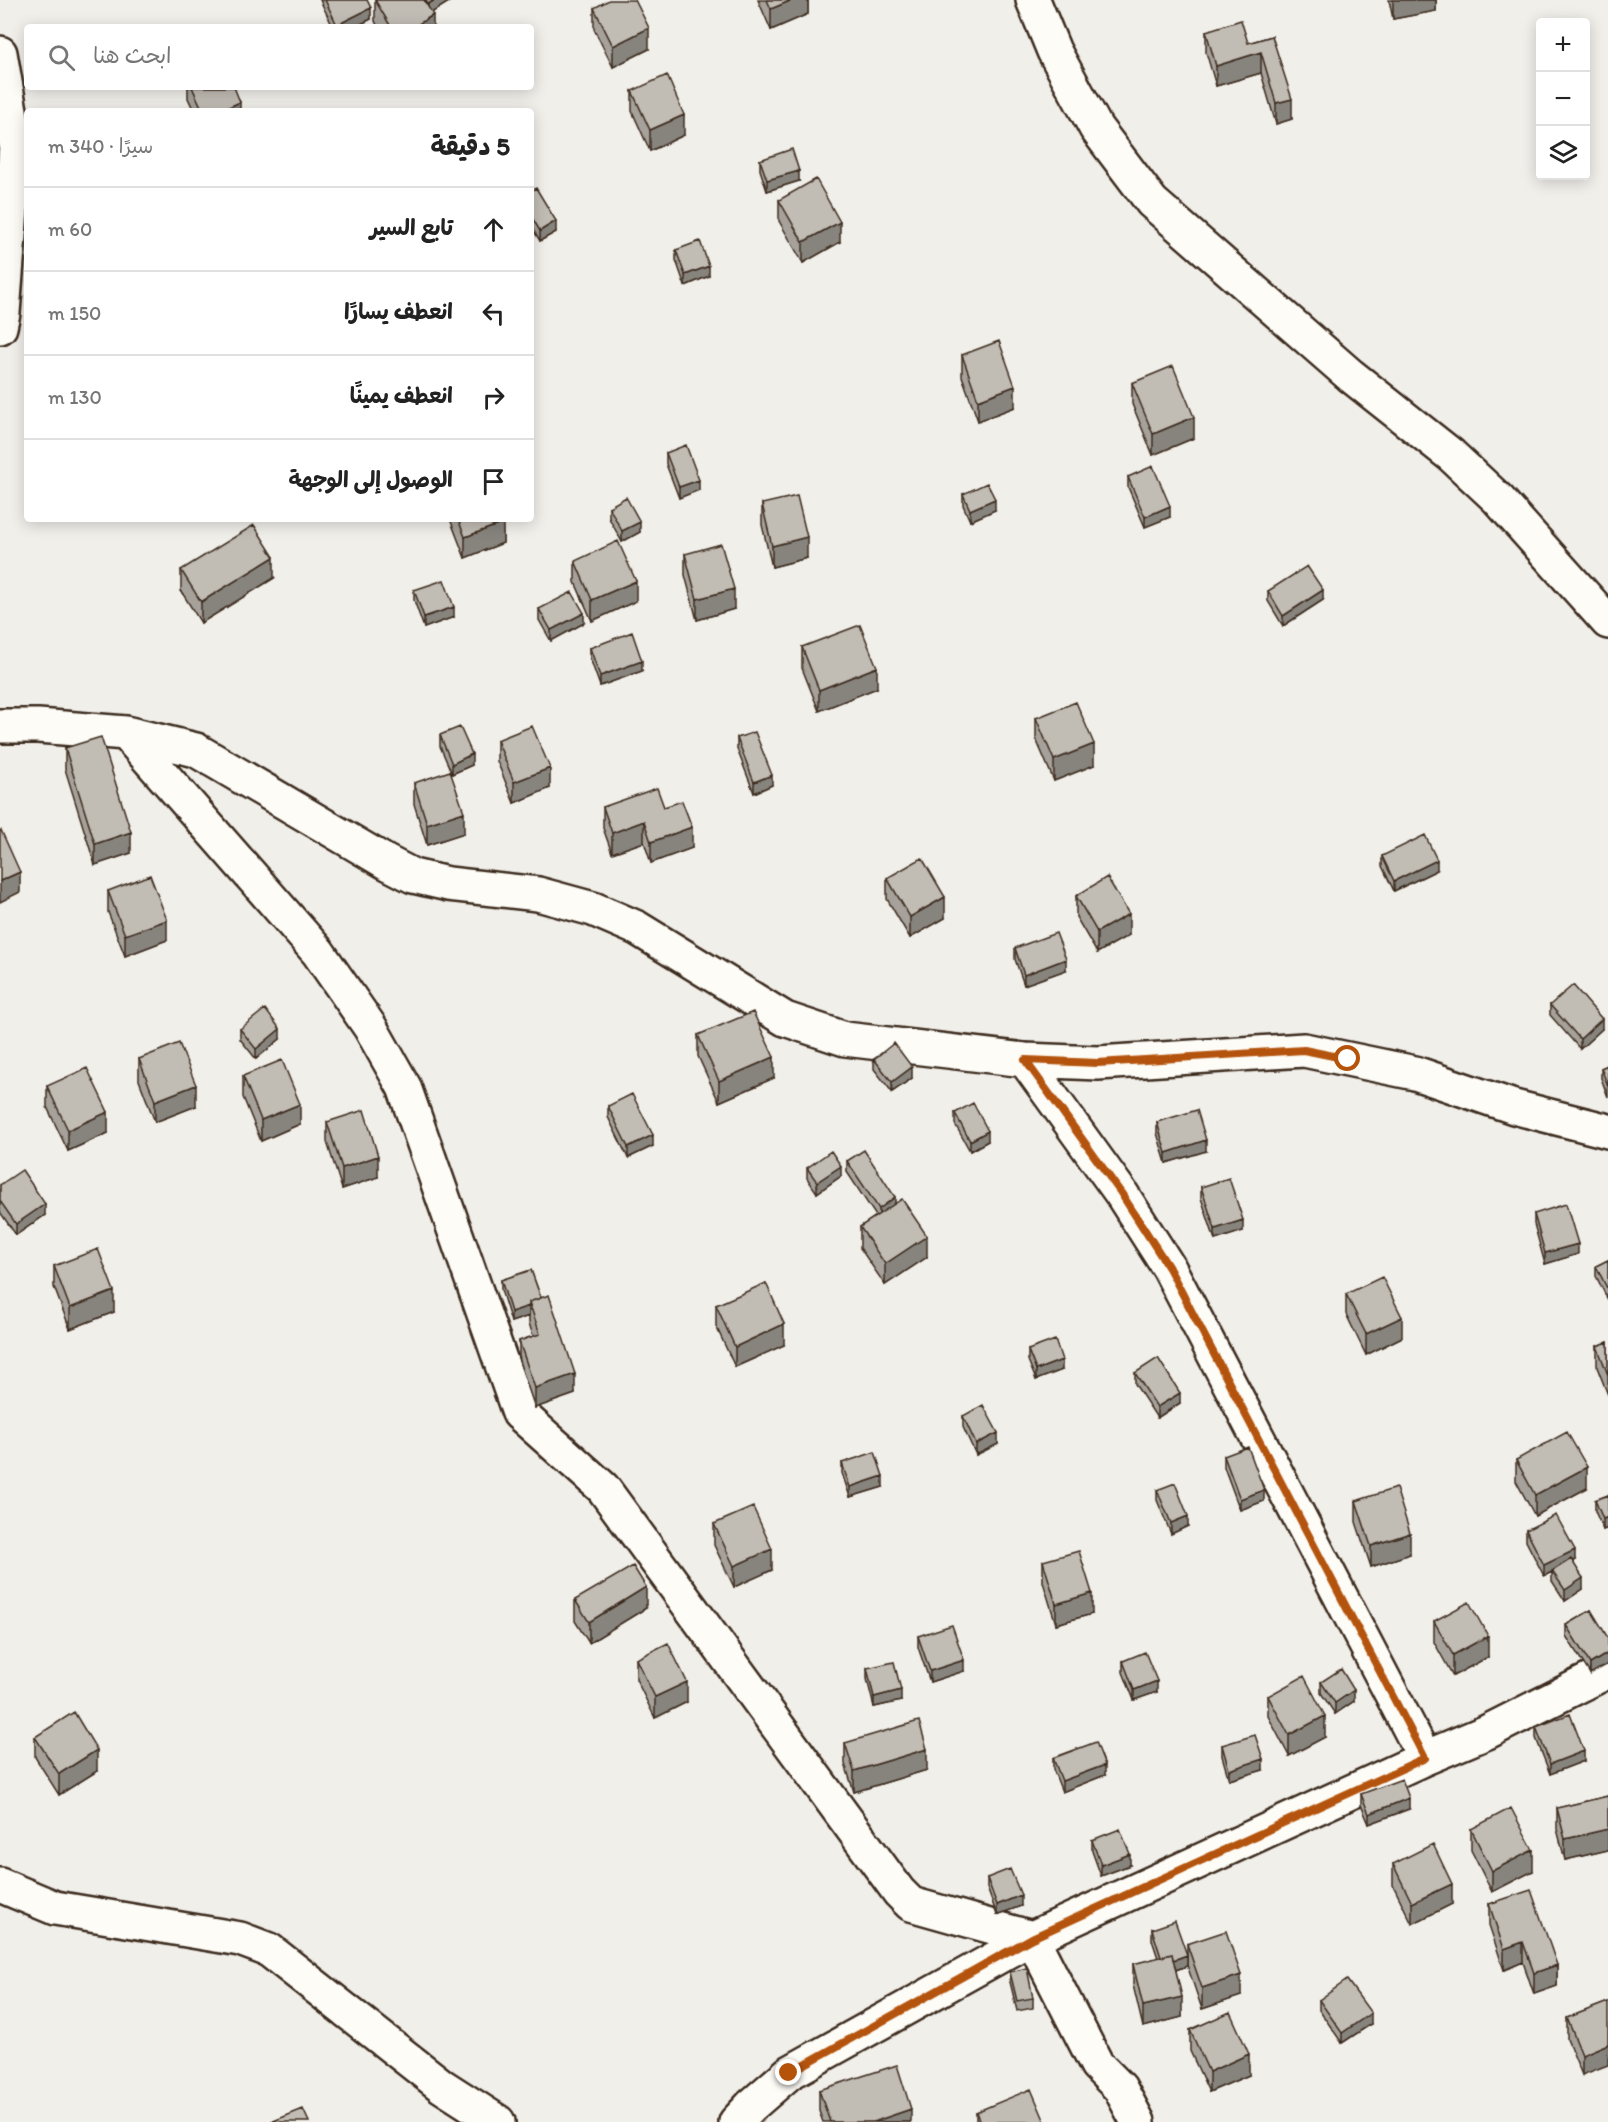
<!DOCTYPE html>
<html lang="ar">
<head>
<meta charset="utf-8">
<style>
  :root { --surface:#fff; --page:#f6f6f6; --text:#222; --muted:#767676; --line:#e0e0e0 }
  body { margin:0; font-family:Itim,"Playpen Sans Arabic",sans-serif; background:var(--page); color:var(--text); direction:rtl }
  .controls { position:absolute; right:18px; top:18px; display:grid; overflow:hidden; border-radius:6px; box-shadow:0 3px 15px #0003 }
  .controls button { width:54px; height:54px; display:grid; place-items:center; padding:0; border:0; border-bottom:2px solid var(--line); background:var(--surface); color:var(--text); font:30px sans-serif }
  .stop { position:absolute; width:18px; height:18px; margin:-14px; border:4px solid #b45309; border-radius:50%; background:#fff }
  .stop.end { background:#b45309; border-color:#fff; box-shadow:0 2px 6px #0008 }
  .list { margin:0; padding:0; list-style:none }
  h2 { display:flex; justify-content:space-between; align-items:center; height:78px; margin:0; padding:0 24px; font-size:26px }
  h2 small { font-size:20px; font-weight:400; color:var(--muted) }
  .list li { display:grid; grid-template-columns:39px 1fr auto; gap:18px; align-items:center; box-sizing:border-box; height:84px; padding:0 24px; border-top:2px solid var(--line) }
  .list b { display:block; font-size:22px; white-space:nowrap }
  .list em { font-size:20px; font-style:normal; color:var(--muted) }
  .icon { flex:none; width:33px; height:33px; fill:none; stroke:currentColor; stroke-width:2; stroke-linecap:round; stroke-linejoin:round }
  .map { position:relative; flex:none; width:1608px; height:2122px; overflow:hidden; direction:ltr }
  .search { position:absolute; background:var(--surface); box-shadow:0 3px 15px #0003; left:24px; top:24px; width:510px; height:66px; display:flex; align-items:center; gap:15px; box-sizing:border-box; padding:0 21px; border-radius:6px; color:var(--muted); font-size:22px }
  .panel { position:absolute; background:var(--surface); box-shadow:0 3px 15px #0003; left:24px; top:108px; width:510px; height:414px; border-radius:6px; direction:rtl }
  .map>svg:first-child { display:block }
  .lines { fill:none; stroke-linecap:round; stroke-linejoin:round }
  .street-casing { stroke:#3b2a1e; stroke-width:38 }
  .street { stroke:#fdfcf7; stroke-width:33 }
  .wall { fill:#a6a29b; stroke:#3b2a1e; stroke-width:1.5 }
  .shaded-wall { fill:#87847e; stroke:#3b2a1e; stroke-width:1.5 }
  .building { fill:#c1bcb4; stroke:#3b2a1e; stroke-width:1.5 }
  .route { stroke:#b45309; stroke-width:8 }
</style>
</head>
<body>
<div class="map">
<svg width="1608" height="2122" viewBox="0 0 1608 2122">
  <rect width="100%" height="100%" fill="#f1efea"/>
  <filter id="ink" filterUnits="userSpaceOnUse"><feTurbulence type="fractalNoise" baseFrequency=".0167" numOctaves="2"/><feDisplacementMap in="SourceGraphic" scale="12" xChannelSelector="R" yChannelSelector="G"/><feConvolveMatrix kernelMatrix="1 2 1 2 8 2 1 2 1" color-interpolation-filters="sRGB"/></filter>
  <g filter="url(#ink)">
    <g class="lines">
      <defs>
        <path id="street" d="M1033,0L1054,51L1096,128L1152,202L1350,375L1451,455L1498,499L1608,622
          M0,53L16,145L3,313L0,327
          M0,726H38L126,733L196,750L386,862L413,876L448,884L538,894L593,909L637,928L785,1019L845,1039L1025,1060L1098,1063L1304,1050L1415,1073L1514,1107L1608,1131
          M126,733L318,952L370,1027L404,1087L519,1413L603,1488L899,1892L911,1904L1032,1938L1097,2065L1120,2088L1138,2122
          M1025,1060L1121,1193L1169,1268L1425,1758
          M0,1885L55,1908L240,1939L269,1950L442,2086L498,2122
          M736,2122L751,2106L789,2073L1032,1938L1425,1758L1487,1732L1608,1671"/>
      </defs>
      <!-- street casing -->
      <use href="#street" class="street-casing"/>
      <!-- street -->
      <use href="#street" class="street"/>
    </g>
    <!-- wall -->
    <path class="wall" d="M320,0H367L371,19L355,27H333Z
      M375,0H452L431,13L433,27H378L375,21Z
      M758,0H808V14L771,30Z
      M1389,0H1436V11L1393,19Z
      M594,8L649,49L613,67L594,29Z
      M1206,31L1248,43L1272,36L1292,119L1276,124L1261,73L1216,86L1206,52Z
      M188,87H234L240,111H194L188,98Z
      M632,91L684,135L650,151L632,111Z
      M760,160L799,181L767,191L760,170Z
      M531,191L556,232L540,241L531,226Z
      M779,200L840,242L803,263L779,221Z
      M676,250L709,276L685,286L676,260Z
      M962,355L1015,407L978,421L962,376Z
      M1132,383L1194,438L1153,455L1132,404Z
      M666,453L699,490L679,498L666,464Z
      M1128,477L1170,517L1145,527L1128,487Z
      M963,494L995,510L970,521L963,505Z
      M762,504L807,558L772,567L762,525Z
      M609,507L640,532L622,542L609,518Z
      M450,519H502L503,543L465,558Z
      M685,554L734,609L697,620L685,575Z
      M575,561L636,601L592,621L575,582Z
      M181,570L274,578L201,623L181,591Z
      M414,590L454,617L424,628L414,600Z
      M1268,591L1323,600L1283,626L1268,601Z
      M539,609L584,623L551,641L539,620Z
      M802,647L877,688L819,711L802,668Z
      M590,648L642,671L600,686L590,658Z
      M1036,718L1094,765L1054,781L1036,739Z
      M440,735L472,765L452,774L440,746Z
      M737,738L772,785L754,793L737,749Z
      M497,740L550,788L514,803L497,761Z
      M65,748L131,853L95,865L65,769Z
      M414,783L464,833L427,845L414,804Z
      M603,807H664L692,848L651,863L644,842L612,853L603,828Z
      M1382,856L1437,870L1394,891L1382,866Z
      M887,878L945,918L910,938L887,899Z
      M108,891L167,940L125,956L108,912Z
      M1076,896L1129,935L1097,953L1076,917Z
      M1015,948L1066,970L1024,985L1015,959Z
      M1550,1005L1602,1029L1580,1049L1550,1015Z
      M240,1029L280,1039L256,1059L240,1039Z
      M698,1035L774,1078L719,1102L698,1056Z
      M139,1059L196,1106L155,1122L139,1080Z
      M874,1059L912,1078L892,1092L874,1069Z
      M1608,1065V1097L1601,1078V1068Z
      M243,1076L300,1124L261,1141L243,1097Z
      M47,1086L108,1133L68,1151L47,1107Z
      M608,1106L653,1146L628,1158L608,1117Z
      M955,1113L988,1141L970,1151L955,1124Z
      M327,1122L378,1177L342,1189L327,1142Z
      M1157,1122L1206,1151L1166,1163L1157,1133Z
      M847,1161L895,1203L927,1257L885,1285L860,1248V1227L876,1216L847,1172Z
      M807,1168L841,1176L817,1193L807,1178Z
      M0,1185L45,1215L16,1235L0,1212Z
      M1201,1187L1243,1231L1215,1240L1201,1198Z
      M1534,1214L1578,1254L1545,1264L1534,1224Z
      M1608,1260V1300L1596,1276V1266Z
      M54,1266L114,1312L70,1329L54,1287Z
      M531,1270L575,1394L535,1408L519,1361V1341L533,1336L529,1323V1316L511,1322L501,1290V1280Z
      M1346,1294L1402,1337L1366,1355L1346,1314Z
      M716,1305L784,1345L735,1367L716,1326Z
      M1608,1342V1395L1597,1367V1346Z
      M1028,1350L1062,1370L1036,1380L1028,1360Z
      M1135,1373L1180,1403L1157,1418L1135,1384Z
      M963,1416L998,1444L976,1455L963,1427Z
      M1224,1456L1264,1501L1240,1510L1224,1467Z
      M1516,1460L1587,1488L1535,1516L1516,1481Z
      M842,1463L883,1487L850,1497L842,1473Z
      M1157,1490L1188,1526L1171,1534L1157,1500Z
      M1608,1495V1528L1603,1530L1595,1511V1500Z
      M1356,1501L1410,1554L1371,1567L1356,1522Z
      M714,1524L772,1570L734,1587L714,1545Z
      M1526,1530L1575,1560L1573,1561L1583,1589L1565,1601L1552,1581V1572L1544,1576L1526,1541Z
      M1043,1561L1092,1614L1056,1624L1043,1582Z
      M575,1600L646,1608L589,1643L575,1621Z
      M1591,1610L1590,1674L1566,1636V1625Z
      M1434,1621L1488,1657L1453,1676L1434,1642Z
      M918,1636L964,1671L930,1682L918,1647Z
      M636,1659L687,1702L655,1718L636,1679Z
      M1123,1661L1157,1692L1134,1700L1123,1672Z
      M867,1668L901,1701L874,1707L867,1679Z
      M1321,1682L1354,1701L1335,1714L1321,1693Z
      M1268,1696L1325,1737L1289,1756L1268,1716Z
      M1536,1727L1584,1761L1550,1774L1536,1738Z
      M35,1737L97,1771L59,1795L35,1757Z
      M845,1743L927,1770L854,1792L845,1764Z
      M1222,1745L1263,1770L1229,1780L1222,1756Z
      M1053,1758L1105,1775L1062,1792L1053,1769Z
      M1361,1794L1409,1809L1369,1824L1361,1805Z
      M1608,1796V1850L1565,1860L1557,1829V1808Z
      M1471,1829L1533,1871L1492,1892L1471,1850Z
      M1092,1840L1130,1865L1101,1876L1092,1851Z
      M1393,1864L1452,1904L1412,1924L1393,1885Z
      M987,1878L1021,1906L997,1915L987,1888Z
      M1489,1904L1557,1965V1986L1534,1994L1523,1962L1504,1970L1489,1925Z
      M1152,1929L1187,1966L1176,1970L1182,2017L1143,2027L1133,1985V1964L1158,1958L1152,1940Z
      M1187,1944L1241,1996L1202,2009L1187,1965Z
      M1010,1972L1033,1998V2008L1017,2011L1010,1982Z
      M1319,2000L1371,2024L1342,2043L1319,2010Z
      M1608,2002L1582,2075L1567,2039V2018Z
      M1190,2030L1249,2075L1209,2092L1190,2051Z
      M819,2090L911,2122H823L819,2111Z
      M976,2112L1045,2122H976Z"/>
    <!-- shaded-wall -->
    <path class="shaded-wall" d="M435,0H452L428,15V4Z
      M792,0H808V14L771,30V9Z
      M1393,0H1436V11L1393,19Z
      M371,8V19L355,27H337V25Z
      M433,15V27H414Z
      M649,28V49L613,67V46Z
      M1261,52V73L1216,86V66Z
      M1292,99V119L1276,124V103Z
      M240,102V111H220Z
      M684,115V135L650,151V130Z
      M799,171V181L767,191V180Z
      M556,221V232L540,241V231Z
      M840,222V242L803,263V242Z
      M709,266V276L685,286V275Z
      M1015,386V407L978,421V400Z
      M1194,417V438L1153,455V434Z
      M699,480V490L679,498V487Z
      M995,499V510L970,521V510Z
      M1170,506V517L1145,527V517Z
      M640,522V532L622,542V531Z
      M503,523V543L465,558V537Z
      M807,537V558L772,567V546Z
      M274,557V578L201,623V602Z
      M636,581V601L592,621V600Z
      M734,589V609L697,620V599Z
      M1323,590V600L1283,626V616Z
      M454,607V617L424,628V617Z
      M584,613V623L551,641V630Z
      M642,661V671L600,686V676Z
      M877,667V688L819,711V690Z
      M1094,744V765L1054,781V760Z
      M472,754V765L452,774V764Z
      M550,768V788L514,803V782Z
      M772,775V785L754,793V782Z
      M464,812V833L427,845V824Z
      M644,821V842L612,853V833Z
      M692,827V848L651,863V842Z
      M131,832V853L95,865V844Z
      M1437,860V870L1394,891V881Z
      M20,872V892L0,902V881Z
      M945,897V918L910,938V917Z
      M1129,914V935L1097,953V932Z
      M167,920V940L125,956V935Z
      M1066,959V970L1024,985V975Z
      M1602,1019V1029L1580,1049V1039Z
      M280,1029V1039L256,1059V1049Z
      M774,1057V1078L719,1102V1081Z
      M912,1067V1078L892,1092V1082Z
      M196,1085V1106L155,1122V1101Z
      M300,1104V1124L261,1141V1120Z
      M108,1112V1133L68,1151V1130Z
      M988,1131V1141L970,1151V1141Z
      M653,1135V1146L628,1158V1147Z
      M1206,1140V1151L1166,1163V1153Z
      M378,1156V1177L342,1189V1168Z
      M841,1166V1176L817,1193V1182Z
      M895,1197V1208L879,1219V1209Z
      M45,1204V1215L16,1235V1224Z
      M1243,1220V1231L1215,1240V1229Z
      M927,1236V1257L885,1285V1264Z
      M1578,1244V1254L1545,1264V1253Z
      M114,1291V1312L70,1329V1308Z
      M529,1306V1316L511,1322V1312Z
      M1402,1317V1337L1366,1355V1334Z
      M784,1324V1345L735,1367V1347Z
      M1062,1360V1370L1036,1380V1370Z
      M575,1374V1394L535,1408V1388Z
      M1180,1393V1403L1157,1418V1407Z
      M998,1433V1444L976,1455V1444Z
      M1587,1467V1488L1535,1516V1495Z
      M883,1476V1487L850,1497V1487Z
      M1264,1490V1501L1240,1510V1499Z
      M1188,1516V1526L1171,1534V1523Z
      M1608,1517V1528L1603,1530V1519Z
      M1410,1533V1554L1371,1567V1546Z
      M772,1549V1570L734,1587V1566Z
      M1575,1550V1560L1544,1576V1565Z
      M1583,1578V1589L1565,1601V1590Z
      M646,1587V1608L589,1643V1622Z
      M1092,1593V1614L1056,1624V1604Z
      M1488,1636V1657L1453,1676V1655Z
      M1608,1653V1664L1590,1674V1664Z
      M964,1660V1671L930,1682V1671Z
      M1157,1681V1692L1134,1700V1690Z
      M687,1682V1702L655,1718V1697Z
      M901,1690V1701L874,1707V1697Z
      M1354,1690V1701L1335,1714V1703Z
      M1325,1716V1737L1289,1756V1735Z
      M927,1749V1770L854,1792V1771Z
      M97,1750V1771L59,1795V1774Z
      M1584,1751V1761L1550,1774V1764Z
      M1263,1759V1770L1229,1780V1770Z
      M1105,1765V1775L1062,1792V1781Z
      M1409,1798V1809L1369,1824V1814Z
      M1608,1829V1850L1565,1860V1839Z
      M1533,1850V1871L1492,1892V1871Z
      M1130,1854V1865L1101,1876V1865Z
      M1452,1884V1904L1412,1924V1903Z
      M1021,1895V1906L997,1915V1905Z
      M1523,1942V1962L1504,1970V1949Z
      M1187,1955V1966L1163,1974V1964Z
      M1557,1965V1986L1534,1994V1973Z
      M1241,1975V1996L1202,2009V1988Z
      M1182,1997V2017L1143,2027V2006Z
      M1371,2013V2024L1342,2043V2033Z
      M1608,2044V2065L1582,2075V2055Z
      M1249,2054V2075L1209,2092V2072Z
      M911,2109V2122H873Z"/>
    <!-- building -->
    <path class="building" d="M325,0H367L371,8L337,25Z
      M375,0H424L433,15L414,27H391Z
      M425,0H435L428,4Z
      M609,0H635L649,28L613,46L594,8Z
      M767,0H792L771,9Z
      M1241,20L1248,43L1272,36L1292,99L1276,103L1261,52L1216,66L1206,31Z
      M667,75L684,115L650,130L632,91Z
      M192,87H234L240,102L220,111H203Z
      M792,149L799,171L767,180L760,160Z
      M816,179L840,222L803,242L779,200Z
      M536,188L556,221L540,231L531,216V191Z
      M700,241L709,266L685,275L676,250Z
      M999,341L1015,386L978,400L962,355Z
      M1173,366L1194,417L1153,434L1132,383Z
      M686,445L699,480L679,487L666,453Z
      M1153,466L1170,506L1145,517L1128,477Z
      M987,483L995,499L970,510L963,494Z
      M797,496L807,537L772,546L762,504Z
      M626,497L640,522L622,531L609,507Z
      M458,519H502L503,523L465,537Z
      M254,525L274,557L201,602L181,570Z
      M618,541L636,581L592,600L575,561Z
      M721,544L734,589L697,599L685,554Z
      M1307,566L1323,590L1283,616L1268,591Z
      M444,580L454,607L424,617L414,590Z
      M572,592L584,613L551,630L539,609Z
      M860,625L877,667L819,690L802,647Z
      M632,632L642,661L600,676L590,648Z
      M1076,702L1094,744L1054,760L1036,718Z
      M532,726L550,768L514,782L497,740Z
      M460,727L472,754L452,764L440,735Z
      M755,732L772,775L754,782L737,738Z
      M101,737L131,832L95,844L65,748Z
      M450,771L464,812L427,824L414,783Z
      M657,788L664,807L682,801L692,827L651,842L644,821L612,833L603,807Z
      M0,830H1L20,872L0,881Z
      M1425,835L1437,860L1394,881L1382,856Z
      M922,858L945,897L910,917L887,878Z
      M150,875L167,920L125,935L108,891Z
      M1107,877L1129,914L1097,932L1076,896Z
      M1056,933L1066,959L1024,975L1015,948Z
      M1573,985L1602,1019L1580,1039L1550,1005Z
      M265,1009L280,1029L256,1049L240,1029Z
      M753,1012L774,1057L719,1081L698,1035Z
      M179,1043L196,1085L155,1101L139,1059Z
      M894,1043L912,1067L892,1082L874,1059Z
      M282,1060L300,1104L261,1120L243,1076Z
      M1608,1065V1086L1601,1068Z
      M87,1068L108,1112L68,1130L47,1086Z
      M632,1094L653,1135L628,1147L608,1106Z
      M973,1103L988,1131L970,1141L955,1113Z
      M364,1110L378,1156L342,1168L327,1122Z
      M1197,1110L1206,1140L1166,1153L1157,1122Z
      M864,1150L895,1197L879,1209L847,1161Z
      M831,1151L841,1166L817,1182L807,1168Z
      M22,1170L45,1204L16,1224L0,1201V1185Z
      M1229,1178L1243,1220L1215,1229L1201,1187Z
      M902,1199L927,1236L885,1264L860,1227Z
      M1566,1204L1578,1244L1545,1253L1534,1214Z
      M98,1249L114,1291L70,1308L54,1266Z
      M1608,1260V1290L1596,1266Z
      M531,1270L541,1298L529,1302V1306L511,1312L501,1280Z
      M1382,1277L1402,1317L1366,1334L1346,1294Z
      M766,1283L784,1324L735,1347L716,1305Z
      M549,1295L575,1374L535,1388L519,1341L540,1334L529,1302Z
      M1055,1340L1062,1360L1036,1370L1028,1350Z
      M1608,1342V1375L1597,1346Z
      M1158,1358L1180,1393L1157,1407L1135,1373Z
      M983,1405L998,1433L976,1444L963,1416Z
      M1567,1432L1587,1467L1535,1495L1516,1460Z
      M1248,1447L1264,1490L1240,1499L1224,1456Z
      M875,1452L883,1476L850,1487L842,1463Z
      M1175,1483L1188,1516L1171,1523L1157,1490Z
      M1396,1488L1410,1533L1371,1546L1356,1501Z
      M1608,1495V1517L1603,1519L1595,1500Z
      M753,1507L772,1549L734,1566L714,1524Z
      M1556,1515L1575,1550L1544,1565L1526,1530Z
      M1079,1551L1092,1593L1056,1604L1043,1561Z
      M1571,1559L1583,1578L1565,1590L1552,1571Z
      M633,1566L646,1587L589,1622L575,1600Z
      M1469,1602L1488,1636L1453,1655L1434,1621Z
      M1591,1610L1608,1638V1653L1590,1664L1566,1625Z
      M952,1625L964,1660L930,1671L918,1636Z
      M668,1643L687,1682L655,1697L636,1659Z
      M1145,1652L1157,1681L1134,1690L1123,1661Z
      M894,1662L901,1690L874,1697L867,1668Z
      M1341,1669L1354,1690L1335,1703L1321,1682Z
      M1304,1676L1325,1716L1289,1735L1268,1696Z
      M74,1712L97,1750L59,1774L35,1737Z
      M1570,1714L1584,1751L1550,1764L1536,1727Z
      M919,1721L927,1749L854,1771L845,1743Z
      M1255,1735L1263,1759L1229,1770L1222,1745Z
      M1096,1742L1105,1765L1062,1781L1053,1758Z
      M1402,1779L1409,1798L1369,1814L1361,1794Z
      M1608,1796V1829L1565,1839L1557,1808Z
      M1511,1808L1533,1850L1492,1871L1471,1829Z
      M1120,1829L1130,1854L1101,1865L1092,1840Z
      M1433,1844L1452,1884L1412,1903L1393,1864Z
      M1010,1869L1021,1895L997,1905L987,1878Z
      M1531,1890L1557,1965L1534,1973L1523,1942L1504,1949L1489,1904Z
      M1175,1921L1187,1955L1173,1960L1172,1954L1161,1957L1152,1929Z
      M1226,1931L1241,1975L1202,1988L1187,1944Z
      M1172,1954L1182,1997L1143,2006L1133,1964Z
      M1027,1968L1033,1998L1017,2001L1010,1972Z
      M1347,1980L1371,2013L1342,2033L1319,2000Z
      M1608,2002V2044L1582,2055L1567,2018Z
      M1230,2012L1249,2054L1209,2072L1190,2030Z
      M897,2065L911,2109L873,2122H830L819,2090Z
      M1031,2089L1045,2122H980L976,2112Z
      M303,2109L309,2122H271Z"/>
  </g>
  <g class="lines" filter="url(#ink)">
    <!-- route -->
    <path class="route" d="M789,2073L1032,1938L1425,1758L1169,1268L1121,1193L1025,1060L1098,1063L1304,1050L1348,1059"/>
  </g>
</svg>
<div class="controls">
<button>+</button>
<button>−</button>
<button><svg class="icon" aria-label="layers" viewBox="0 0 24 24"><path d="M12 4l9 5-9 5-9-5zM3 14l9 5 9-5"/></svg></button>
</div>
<div class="stop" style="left:1348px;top:1059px"></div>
<div class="stop end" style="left:789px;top:2073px"></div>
<div class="search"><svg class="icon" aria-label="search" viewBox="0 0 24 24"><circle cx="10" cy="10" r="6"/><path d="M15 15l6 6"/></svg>ابحث هنا</div>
<section class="panel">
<h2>5 دقيقة<small>سيرًا · 340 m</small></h2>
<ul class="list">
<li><svg class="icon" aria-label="ahead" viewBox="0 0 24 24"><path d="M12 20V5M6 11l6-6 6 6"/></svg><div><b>تابع السير</b></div><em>60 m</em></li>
<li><svg class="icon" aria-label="left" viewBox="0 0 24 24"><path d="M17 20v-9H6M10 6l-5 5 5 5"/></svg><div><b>انعطف يسارًا</b></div><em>150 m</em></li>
<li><svg class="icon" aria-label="right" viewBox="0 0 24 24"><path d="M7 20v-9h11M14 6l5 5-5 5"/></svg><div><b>انعطف يمينًا</b></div><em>130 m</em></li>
<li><svg class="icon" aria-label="arrive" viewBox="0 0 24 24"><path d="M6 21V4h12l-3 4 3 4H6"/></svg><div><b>الوصول إلى الوجهة</b></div></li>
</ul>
</section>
</div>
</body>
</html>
